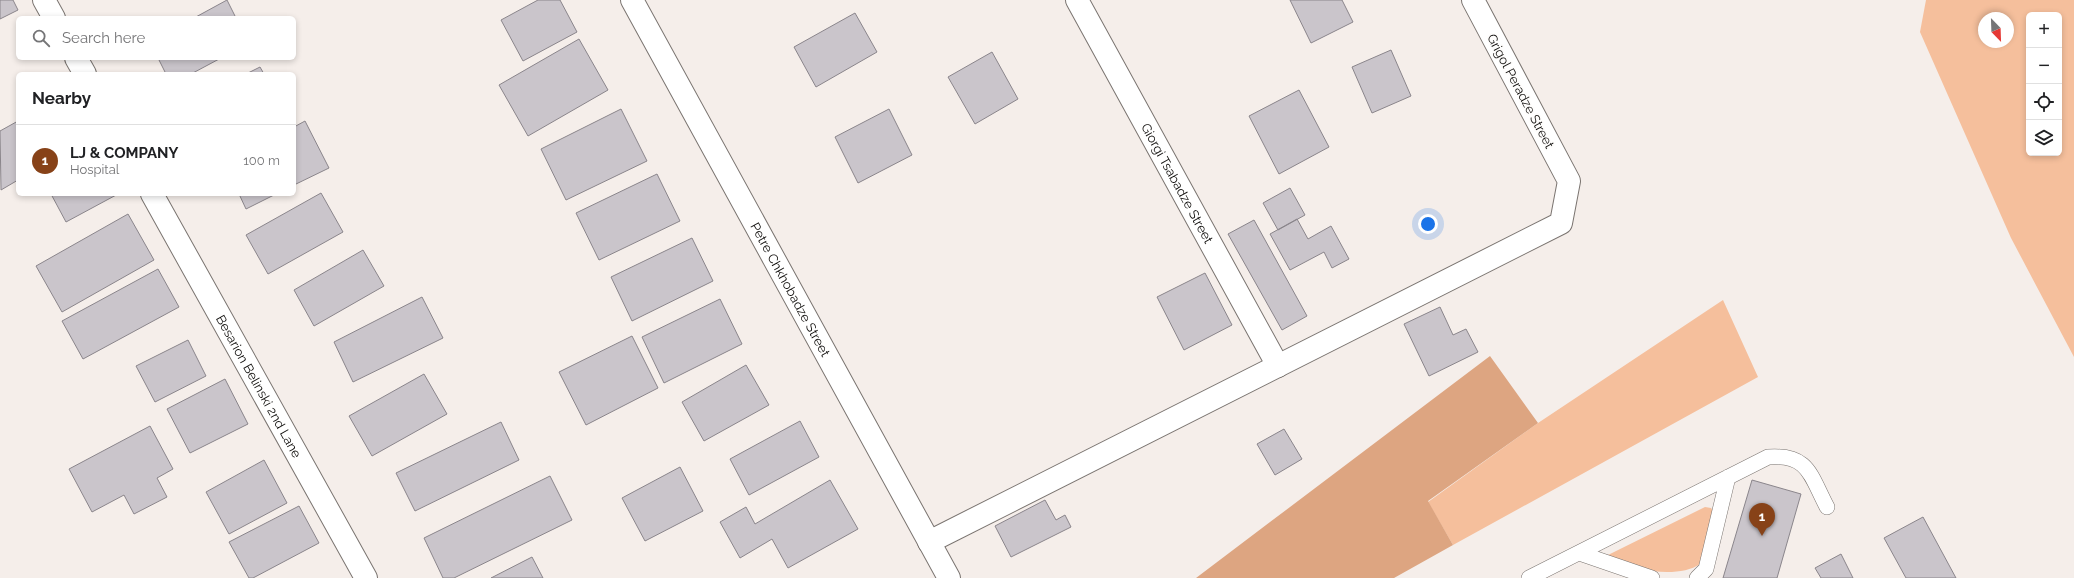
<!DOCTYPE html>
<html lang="en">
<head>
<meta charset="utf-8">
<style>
  :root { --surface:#fff; --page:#f6f6f6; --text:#202124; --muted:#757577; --line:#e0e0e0; --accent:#874218 }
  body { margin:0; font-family:Raleway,sans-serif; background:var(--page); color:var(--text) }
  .controls { position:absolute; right:12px; top:12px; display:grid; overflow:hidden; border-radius:6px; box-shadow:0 2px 6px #0003 }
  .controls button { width:36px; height:36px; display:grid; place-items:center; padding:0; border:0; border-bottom:1px solid var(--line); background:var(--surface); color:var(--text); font:20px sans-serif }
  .compass { position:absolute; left:1978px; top:12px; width:36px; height:36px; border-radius:50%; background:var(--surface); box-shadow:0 2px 6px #0003; rotate:157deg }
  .you { position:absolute; left:1428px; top:224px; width:14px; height:14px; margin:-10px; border:3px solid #fff; border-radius:50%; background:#1a73e8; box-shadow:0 0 0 6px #1a73e833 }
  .badge { display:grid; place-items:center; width:26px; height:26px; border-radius:50%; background:var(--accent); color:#fff; font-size:13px; font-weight:700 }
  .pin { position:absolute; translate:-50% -33px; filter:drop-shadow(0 1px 2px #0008) }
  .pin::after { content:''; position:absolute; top:21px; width:14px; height:12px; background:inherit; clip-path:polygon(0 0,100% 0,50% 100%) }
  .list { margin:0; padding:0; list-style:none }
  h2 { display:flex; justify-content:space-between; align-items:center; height:52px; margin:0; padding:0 16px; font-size:17px }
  h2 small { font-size:13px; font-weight:400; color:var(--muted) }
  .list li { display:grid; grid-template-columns:26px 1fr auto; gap:12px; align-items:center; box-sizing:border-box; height:72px; padding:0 16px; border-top:1px solid var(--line) }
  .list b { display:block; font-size:15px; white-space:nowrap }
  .list p { margin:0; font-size:13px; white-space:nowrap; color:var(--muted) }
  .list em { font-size:13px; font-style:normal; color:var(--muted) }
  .icon { flex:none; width:22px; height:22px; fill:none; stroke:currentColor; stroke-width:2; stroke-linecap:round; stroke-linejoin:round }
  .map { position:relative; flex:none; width:2074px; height:578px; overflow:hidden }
  .search { position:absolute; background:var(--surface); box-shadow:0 2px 6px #0003; left:16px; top:16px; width:280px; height:44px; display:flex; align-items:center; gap:10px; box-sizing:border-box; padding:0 14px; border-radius:6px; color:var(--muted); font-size:15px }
  .panel { position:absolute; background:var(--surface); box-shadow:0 2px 6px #0003; left:16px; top:72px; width:280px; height:124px; border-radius:6px }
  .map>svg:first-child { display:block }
  .green { fill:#f5bf9c; fill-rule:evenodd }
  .forest { fill:#dda581 }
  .building { fill:#cac5cb; stroke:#8a858b }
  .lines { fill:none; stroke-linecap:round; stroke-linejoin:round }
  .service-casing { stroke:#7a7470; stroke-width:16 }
  .minor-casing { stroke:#7a7470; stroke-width:24 }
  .tertiary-casing { stroke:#7a7470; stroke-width:24 }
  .service { stroke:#fff; stroke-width:15 }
  .minor { stroke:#fff; stroke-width:22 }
  .tertiary { stroke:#fff; stroke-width:22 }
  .labels { text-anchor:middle; stroke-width:3.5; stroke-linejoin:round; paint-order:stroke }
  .street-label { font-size:13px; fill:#110f0d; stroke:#fefdfc }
</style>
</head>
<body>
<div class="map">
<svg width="2074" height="578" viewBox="0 0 2074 578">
  <rect width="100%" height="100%" fill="#f5eeea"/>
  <!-- green -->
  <path class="green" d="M1926,0H2074V357L2011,238L1920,32ZM2029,15H2059V153H2029ZM1984,18H2008V42H1984Z
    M1723,300L1758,377L1453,545L1428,502L1538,423Z
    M1705,507L1711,508L1715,513C1712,524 1706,555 1700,564C1680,578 1640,571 1614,563L1608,555Z"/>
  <!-- forest -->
  <path class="forest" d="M1490,356L1538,423L1428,501L1453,545L1394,578H1196Z"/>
  <!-- building -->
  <path class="building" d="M0,0H13L18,10L0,19Z
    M227,0L236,18H194Z
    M538,0H560L577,32L523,61L501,20Z
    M1290,0H1342L1353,22L1311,43Z
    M855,13L877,52L816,87L794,47Z
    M579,39L608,90L528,136L499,85Z
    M1391,50L1411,96L1372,113L1352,67Z
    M992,52L1018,99L975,124L948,77Z
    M158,58H221L191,74H166Z
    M260,67L264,74H246Z
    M1299,90L1329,147L1279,174L1249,116Z
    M621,109L647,161L566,200L541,149Z
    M889,109L912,155L858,183L835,137Z
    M18,121V180L1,190L0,131Z
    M305,121L329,168L294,185V127Z
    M657,174L680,221L599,260L576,213Z
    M1290,188L1305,215L1278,230L1263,203Z
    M321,193L343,232L268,274L246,235Z
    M51,194H118L66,222Z
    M239,194H276L246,209Z
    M128,214L154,260L62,312L36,266Z
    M1297,219L1308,239L1331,226L1349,259L1332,268L1324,252L1290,270L1270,234Z
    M1254,220L1307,316L1282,330L1228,234Z
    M692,238L713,281L632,321L611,277Z
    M363,250L384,286L314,326L294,290Z
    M158,269L179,307L83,359L62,321Z
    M1205,273L1232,325L1184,350L1157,297Z
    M422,297L443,338L353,382L334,342Z
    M720,299L742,344L664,383L642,337Z
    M1440,307L1453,335L1466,329L1478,352L1429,376L1404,324Z
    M632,336L658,388L586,425L559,372Z
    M188,340L206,376L155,402L136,366Z
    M746,365L769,405L704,441L682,402Z
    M424,374L447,414L372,456L349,416Z
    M225,379L248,424L190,453L167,409Z
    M800,421L819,457L749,495L730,459Z
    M501,422L519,460L415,511L396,473Z
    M150,426L173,469L157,478L167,497L134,514L124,495L92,512L69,469Z
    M1284,429L1302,459L1275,475L1257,444Z
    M264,460L287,503L229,534L206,492Z
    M680,467L703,511L645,541L622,498Z
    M550,476L572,520L454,578H443L424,538Z
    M830,480L858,529L788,568L772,539L740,558L720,522L746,507L755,524Z
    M1752,480L1801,494L1777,578H1723Z
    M1045,500L1056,520L1065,515L1071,527L1011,557L995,526Z
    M299,506L319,543L253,578H249L229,542Z
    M1923,517L1956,578H1906L1884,538Z
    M1841,554L1853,578H1821L1815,568Z
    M532,557L543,578H491Z"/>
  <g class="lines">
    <defs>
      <path id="service" d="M1579,553L1652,578
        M1529,578L1768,457C1809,454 1810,475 1827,507
        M1697,578L1706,569L1728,477"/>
      <g id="minor">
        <path d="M44,0L54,18"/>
        <path id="s1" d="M1077,0L1278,366"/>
        <path d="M76,58L85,74"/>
        <path id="s2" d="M152,194L366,578"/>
        <path d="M929,542L1561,223L1569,181L1473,0"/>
      </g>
      <g id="tertiary">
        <path id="s3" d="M632,0L949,578"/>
      </g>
    </defs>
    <!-- service casing -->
    <use href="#service" class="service-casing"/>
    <!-- minor casing -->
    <use href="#minor" class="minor-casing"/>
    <!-- tertiary casing -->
    <use href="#tertiary" class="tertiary-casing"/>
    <!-- service -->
    <use href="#service" class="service"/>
    <!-- minor -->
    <use href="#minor" class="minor"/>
    <!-- tertiary -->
    <use href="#tertiary" class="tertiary"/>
  </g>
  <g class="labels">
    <!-- street labels -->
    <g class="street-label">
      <text transform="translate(1521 91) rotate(62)" y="5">Grigol Peradze Street</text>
      <text dy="5" stroke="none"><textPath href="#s1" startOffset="209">Giorgi Tsabadze Street</textPath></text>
      <text dy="5" stroke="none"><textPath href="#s3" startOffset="330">Petre Chkhobadze Street</textPath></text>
      <text dy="5" stroke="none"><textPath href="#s2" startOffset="220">Besarion Belinski 2nd Lane</textPath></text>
    </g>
  </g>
</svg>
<div class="controls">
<button>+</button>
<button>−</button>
<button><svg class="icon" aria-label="locate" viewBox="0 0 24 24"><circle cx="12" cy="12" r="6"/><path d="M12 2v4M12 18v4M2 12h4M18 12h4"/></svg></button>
<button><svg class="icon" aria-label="layers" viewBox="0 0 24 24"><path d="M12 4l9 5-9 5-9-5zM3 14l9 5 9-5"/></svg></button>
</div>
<svg class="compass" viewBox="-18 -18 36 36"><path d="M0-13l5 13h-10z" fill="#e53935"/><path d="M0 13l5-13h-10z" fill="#757577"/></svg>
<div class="you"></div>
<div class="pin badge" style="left:1762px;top:536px">1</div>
<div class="search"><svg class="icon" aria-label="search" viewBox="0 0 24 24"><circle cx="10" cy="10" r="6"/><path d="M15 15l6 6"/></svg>Search here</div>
<section class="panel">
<h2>Nearby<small></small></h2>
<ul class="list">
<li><span class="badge">1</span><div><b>LJ &amp; COMPANY</b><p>Hospital</p></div><em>100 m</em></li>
</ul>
</section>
</div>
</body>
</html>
